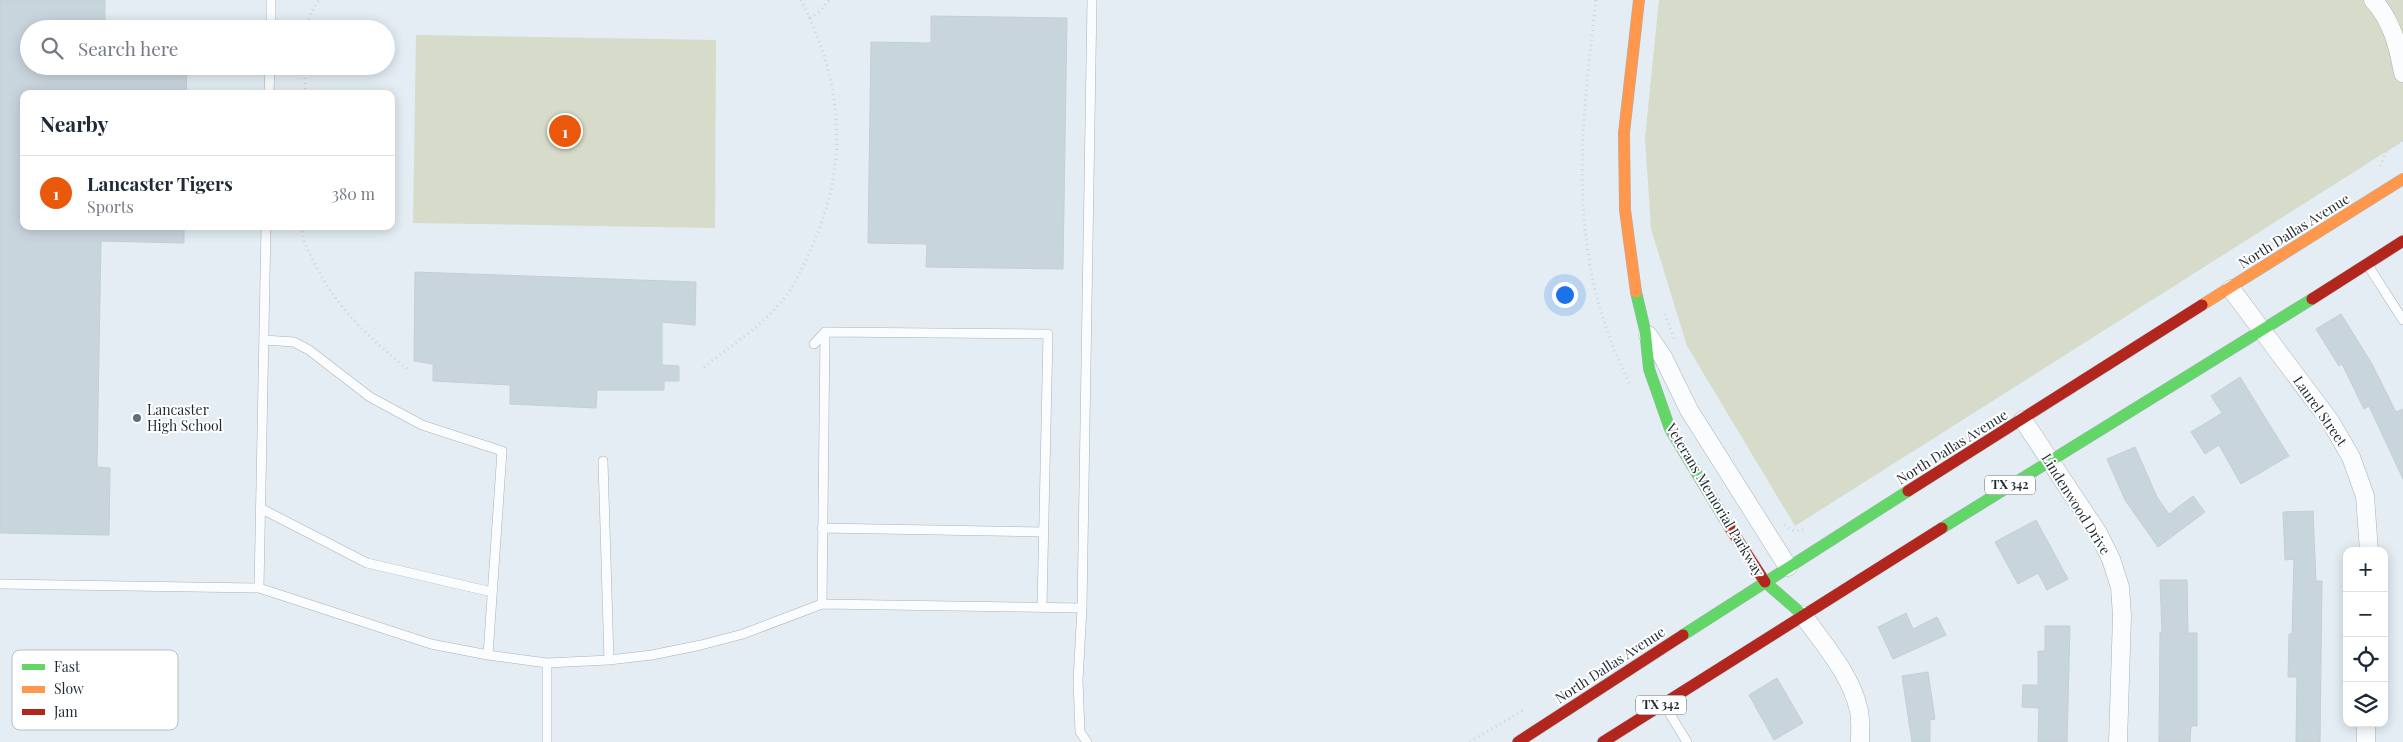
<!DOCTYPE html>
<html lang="en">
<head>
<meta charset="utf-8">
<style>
  :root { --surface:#fff; --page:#f6f6f7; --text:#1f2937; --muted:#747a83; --line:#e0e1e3; --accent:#ea580c }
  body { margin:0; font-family:"Playfair Display",serif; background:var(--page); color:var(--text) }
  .controls { position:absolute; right:15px; bottom:15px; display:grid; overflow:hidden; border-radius:10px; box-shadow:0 2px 12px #0003 }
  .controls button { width:45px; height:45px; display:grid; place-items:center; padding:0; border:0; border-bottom:1px solid var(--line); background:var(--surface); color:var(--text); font:25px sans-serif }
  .you { position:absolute; left:1564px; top:294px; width:18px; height:18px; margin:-12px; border:4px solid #fff; border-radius:50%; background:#1a73e8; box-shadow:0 0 0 8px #1a73e833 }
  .badge { display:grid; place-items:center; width:32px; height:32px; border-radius:50%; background:var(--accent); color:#fff; font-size:16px; font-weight:700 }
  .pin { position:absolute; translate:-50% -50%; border:2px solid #fff; box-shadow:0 1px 5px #0006 }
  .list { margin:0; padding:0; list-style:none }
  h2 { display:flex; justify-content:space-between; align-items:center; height:65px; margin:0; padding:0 20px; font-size:21px }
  h2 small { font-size:16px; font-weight:400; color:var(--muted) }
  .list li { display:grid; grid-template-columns:32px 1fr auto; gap:15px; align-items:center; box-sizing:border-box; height:75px; padding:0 20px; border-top:1px solid var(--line) }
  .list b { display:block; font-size:19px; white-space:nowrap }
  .list p { margin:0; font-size:16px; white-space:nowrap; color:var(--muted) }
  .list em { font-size:16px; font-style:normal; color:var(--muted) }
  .icon { flex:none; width:28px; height:28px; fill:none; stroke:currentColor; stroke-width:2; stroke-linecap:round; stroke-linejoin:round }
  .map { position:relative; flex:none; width:2403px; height:742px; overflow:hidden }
  .search { position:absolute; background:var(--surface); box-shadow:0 2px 12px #0003; left:20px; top:20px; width:375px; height:55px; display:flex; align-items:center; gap:12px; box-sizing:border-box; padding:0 18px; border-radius:28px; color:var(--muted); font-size:19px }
  .panel { position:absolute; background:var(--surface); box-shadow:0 2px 12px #0003; left:20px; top:90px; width:375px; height:140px; border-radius:10px }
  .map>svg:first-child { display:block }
  .green { fill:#d7dbc9 }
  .building { fill:#c9d5dd; stroke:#c4ced4 }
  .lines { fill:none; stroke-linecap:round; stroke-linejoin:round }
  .lane-casing { stroke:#aab3b9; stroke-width:10 }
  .street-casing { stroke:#aab3b9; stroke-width:19 }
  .fast-casing { stroke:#aab3b9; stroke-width:12 }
  .slow-casing { stroke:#aab3b9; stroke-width:12 }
  .jam-casing { stroke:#aab3b9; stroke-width:12 }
  .path { stroke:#d1d4d7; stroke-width:3; stroke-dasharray:1 4; stroke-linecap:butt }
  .lane { stroke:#fbfcfd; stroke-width:9 }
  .street { stroke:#fbfcfd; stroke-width:18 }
  .fast { stroke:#63d668; stroke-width:11 }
  .slow { stroke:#ff974d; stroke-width:11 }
  .jam { stroke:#b3261e; stroke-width:11 }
  .poi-dot { fill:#646e76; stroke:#fff; stroke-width:2 }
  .labels { text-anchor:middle; stroke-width:4; stroke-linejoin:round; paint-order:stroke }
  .shield { fill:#fff; stroke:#626a70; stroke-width:1 }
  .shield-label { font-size:12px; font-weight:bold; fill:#1f2a32 }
  .street-label { font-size:14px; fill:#1f2a32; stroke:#fff }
  .poi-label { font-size:14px; fill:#1f2a32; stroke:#fff; text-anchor:start }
  .key { fill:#fff; stroke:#bcbfc2; stroke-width:1 }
  .key-label { font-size:14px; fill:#1f2a32 }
</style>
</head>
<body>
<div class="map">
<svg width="2403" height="742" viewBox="0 0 2403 742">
  <rect width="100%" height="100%" fill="#e3edf3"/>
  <!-- green -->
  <path class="green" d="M1659,0H2403V141L1795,526L1687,346L1651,229L1645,138Z
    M416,35L716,40L715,228L413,223Z"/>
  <!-- building -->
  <path class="building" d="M0,0H105V29H29V66H187L186,94H24V226H184V243L101,241L97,467L110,468L109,535L0,533Z
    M931,16L1067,18L1063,269L926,267L927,244L868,243L871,42L931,43Z
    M415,272L696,282L695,325L662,322V365L679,366V381H664V390H597L596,408L510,404V385L433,381V364L414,361Z
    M2341,314L2372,364L2396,412L2403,409V479L2369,406L2364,409L2342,364L2339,366L2316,329Z
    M2240,377L2289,456L2241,484L2219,445L2205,454L2191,432L2222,413L2211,396Z
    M2135,447L2157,497L2169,514L2193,496L2205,512L2158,547L2125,500L2107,459Z
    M2313,511L2316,581H2322L2320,742H2296L2297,677H2288L2289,634H2292L2294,559L2285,560L2283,512Z
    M2036,520L2068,579L2047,590L2038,573L2018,584L1995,542Z
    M2160,580H2187L2188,633H2197V726H2191L2190,742H2159L2160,632L2162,633Z
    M1906,613L1913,629L1937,617L1946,635L1893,659L1878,627Z
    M2045,626H2070L2067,742H2038L2039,708L2022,707L2023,685H2038V651H2045Z
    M1928,672L1935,719L1930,720V742H1912L1902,676Z
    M1777,678L1803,723L1774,740L1749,695Z"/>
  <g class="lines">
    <defs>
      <path id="lane" d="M271,29V0
        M269,94L270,66
        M2369,267L2403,320
        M264,340L294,342L309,350L370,397L422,425L502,451L488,655
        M814,344L825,332
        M603,461L609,660
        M260,508L367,563L492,592
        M822,528L1043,532
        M0,584L259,588L431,644L488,655L547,663L609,660L652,655L701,645L743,634L822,604L1082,608L1092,0
        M259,588L266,226
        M822,604L825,332L1048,334L1042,607
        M1082,608L1078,680L1080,732L1087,742
        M1665,706L1687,742
        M547,742V663"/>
      <path id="street" d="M2373,0C2392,21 2398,45 2403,73
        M2231,289L2330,421L2351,457L2365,496L2369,551
        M1648,335L1663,357L1689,410L1788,567
        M2023,420L2098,533L2111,559L2120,587L2122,616L2118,742
        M1803,615C1824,645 1851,674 1859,711C1861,721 1860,732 1860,742
        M2366,742V723"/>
      <path id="fast" d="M1636,292L1645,330L1649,369L1670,429L1730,528
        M1942,528L2312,299
        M1765,582L1803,615
        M1683,635L1908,491"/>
      <path id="slow" d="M1636,292L1625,210L1624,133L1639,0
        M2202,305L2403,179"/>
      <path id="jam" d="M2312,299L2403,241
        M1908,491L2202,305
        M1730,528L1765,582
        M1518,742L1683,635
        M1603,742L1942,528"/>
    </defs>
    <!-- lane casing -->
    <use href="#lane" class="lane-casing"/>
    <!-- street casing -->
    <use href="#street" class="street-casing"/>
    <!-- fast casing -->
    <use href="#fast" class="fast-casing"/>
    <!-- slow casing -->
    <use href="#slow" class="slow-casing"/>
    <!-- jam casing -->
    <use href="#jam" class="jam-casing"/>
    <!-- path -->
    <path class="path" d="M1596,0C1580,137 1565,258 1631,386
      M810,18L820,11L829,0
      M306,29L311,13L319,0
      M305,94V66
      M2380,166L2387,150L2403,140
      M302,226C302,240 308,250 314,262C336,308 371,340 410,371
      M1665,314L1675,341
      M704,367C730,346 761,327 782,301C796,284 804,264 813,244C850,160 842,81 801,0
      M1784,525L1794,531L1803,530
      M1470,742L1525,709"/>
    <!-- lane -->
    <use href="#lane" class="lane"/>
    <!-- street -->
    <use href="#street" class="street"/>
    <!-- fast -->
    <use href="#fast" class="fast"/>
    <!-- slow -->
    <use href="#slow" class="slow"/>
    <!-- jam -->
    <use href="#jam" class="jam"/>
  </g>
  <!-- markers -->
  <circle class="poi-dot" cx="137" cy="418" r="5"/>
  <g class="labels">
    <!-- shield labels -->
    <g class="shield">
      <rect x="1985" y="475.5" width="50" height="19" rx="4"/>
      <rect x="1636" y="695.5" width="50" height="19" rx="4"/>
    </g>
    <g class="shield-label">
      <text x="2010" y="489">TX 342</text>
      <text x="1661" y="709">TX 342</text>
    </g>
    <!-- street labels -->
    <g class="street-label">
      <text transform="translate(2294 231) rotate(-32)" y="5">North Dallas Avenue</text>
      <text transform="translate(2320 411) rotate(55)" y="5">Laurel Street</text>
      <text transform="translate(1952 447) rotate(-32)" y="5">North Dallas Avenue</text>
      <text transform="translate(1715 500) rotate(59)" y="5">Veterans Memorial Parkway</text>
      <text transform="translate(2076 504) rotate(58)" y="5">Lindenwood Drive</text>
      <text transform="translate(1610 665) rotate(-33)" y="5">North Dallas Avenue</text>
    </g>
    <!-- poi labels -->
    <g class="poi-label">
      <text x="147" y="415">Lancaster<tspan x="147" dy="16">High School</tspan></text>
    </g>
  </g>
  <!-- legend -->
  <rect x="12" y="650" width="166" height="80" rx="8" class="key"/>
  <rect x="22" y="664" width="23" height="6" fill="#63d668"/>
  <rect x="22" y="686" width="23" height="7" fill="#ff974d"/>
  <rect x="22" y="709" width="23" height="6" fill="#b3261e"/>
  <g class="key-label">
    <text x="54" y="672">Fast</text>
    <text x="54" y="694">Slow</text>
    <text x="54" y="717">Jam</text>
  </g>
</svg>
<div class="controls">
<button>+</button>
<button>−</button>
<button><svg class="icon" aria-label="locate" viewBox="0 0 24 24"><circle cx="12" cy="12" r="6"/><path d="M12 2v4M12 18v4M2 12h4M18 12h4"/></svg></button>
<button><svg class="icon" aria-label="layers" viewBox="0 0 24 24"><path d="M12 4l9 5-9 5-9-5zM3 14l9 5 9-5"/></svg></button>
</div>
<div class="you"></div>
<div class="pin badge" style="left:565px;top:131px">1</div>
<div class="search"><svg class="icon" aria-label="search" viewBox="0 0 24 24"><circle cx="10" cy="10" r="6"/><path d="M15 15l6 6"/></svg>Search here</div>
<section class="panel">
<h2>Nearby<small></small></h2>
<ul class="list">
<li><span class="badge">1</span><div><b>Lancaster Tigers</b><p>Sports</p></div><em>380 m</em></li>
</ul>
</section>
</div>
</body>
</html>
